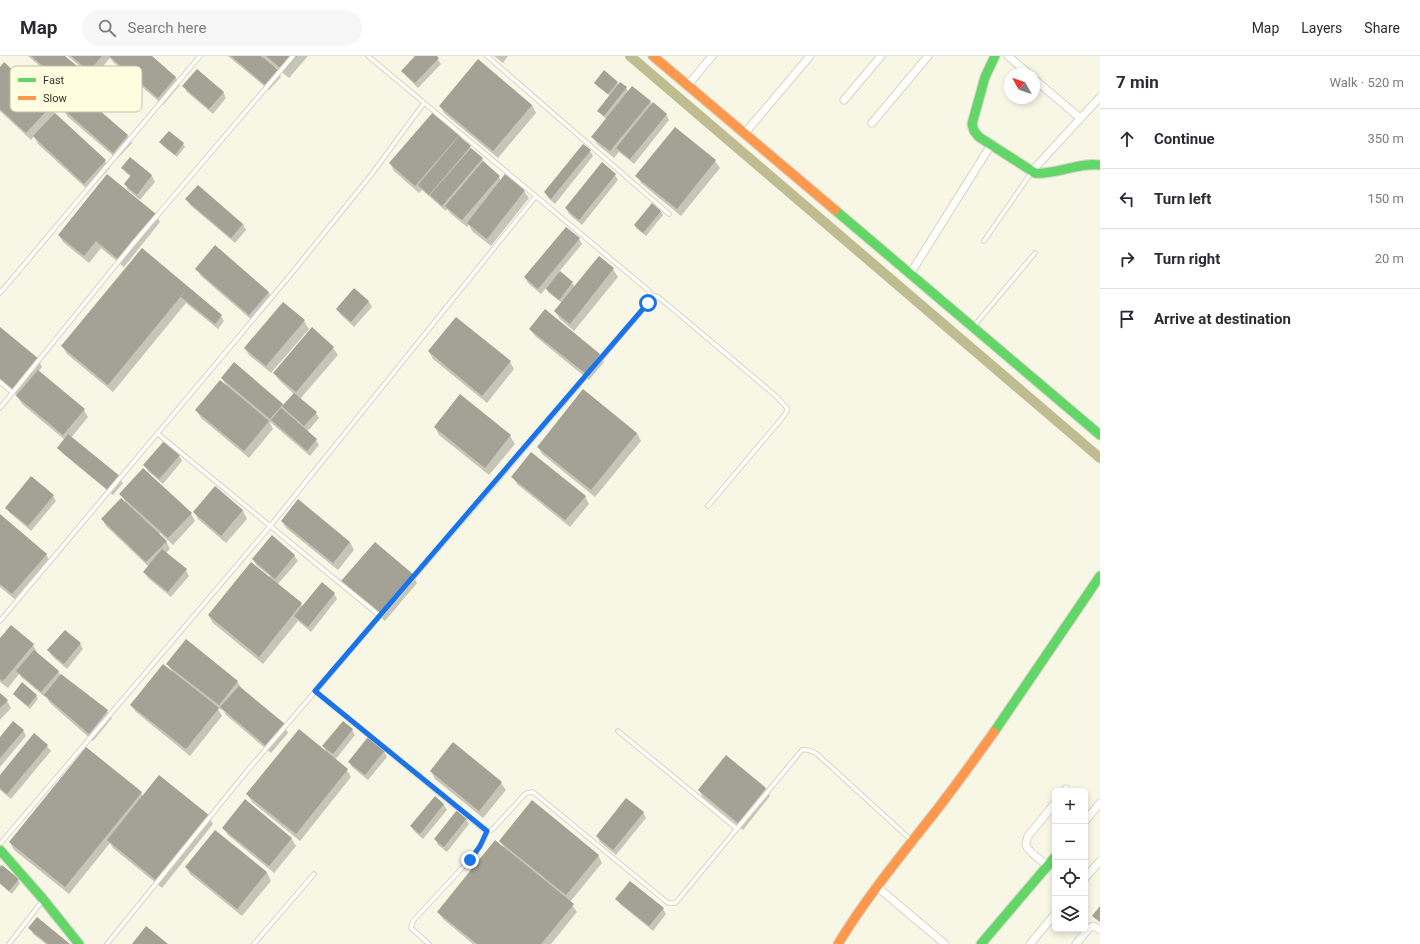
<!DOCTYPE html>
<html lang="en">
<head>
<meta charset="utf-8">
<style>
  :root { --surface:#fff; --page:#f7f7f7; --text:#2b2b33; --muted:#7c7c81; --line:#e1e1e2 }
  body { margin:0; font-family:Roboto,sans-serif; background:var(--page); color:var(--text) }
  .controls { position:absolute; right:12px; bottom:12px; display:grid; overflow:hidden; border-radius:6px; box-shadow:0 2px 6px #0003 }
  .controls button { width:36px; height:36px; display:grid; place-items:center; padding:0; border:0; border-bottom:1px solid var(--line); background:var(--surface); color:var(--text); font:20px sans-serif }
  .compass { position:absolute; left:1004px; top:12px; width:36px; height:36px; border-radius:50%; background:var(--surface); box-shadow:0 2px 6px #0003; rotate:310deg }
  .stop { position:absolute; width:12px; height:12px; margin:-9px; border:3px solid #1a73e8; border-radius:50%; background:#fff }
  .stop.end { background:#1a73e8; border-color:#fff; box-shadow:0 1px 4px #0008 }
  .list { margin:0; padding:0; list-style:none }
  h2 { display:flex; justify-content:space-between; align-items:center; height:52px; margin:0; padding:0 16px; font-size:17px }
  h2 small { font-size:13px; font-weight:400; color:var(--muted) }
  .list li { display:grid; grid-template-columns:26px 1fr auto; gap:12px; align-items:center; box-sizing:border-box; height:60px; padding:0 16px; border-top:1px solid var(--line) }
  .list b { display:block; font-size:15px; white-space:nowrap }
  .list em { font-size:13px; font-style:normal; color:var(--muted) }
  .icon { flex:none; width:22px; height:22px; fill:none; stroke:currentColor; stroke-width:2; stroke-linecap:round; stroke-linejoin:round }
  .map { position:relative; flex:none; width:1100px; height:888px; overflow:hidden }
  header { display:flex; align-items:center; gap:24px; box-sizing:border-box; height:56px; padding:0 20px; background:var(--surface); border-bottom:1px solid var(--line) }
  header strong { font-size:19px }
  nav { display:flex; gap:22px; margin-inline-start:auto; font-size:14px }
  .search { width:280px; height:36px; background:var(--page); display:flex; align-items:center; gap:10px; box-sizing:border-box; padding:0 14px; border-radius:22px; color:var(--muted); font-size:15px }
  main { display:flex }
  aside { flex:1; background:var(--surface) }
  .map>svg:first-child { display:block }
  .shadow { fill:#0003 }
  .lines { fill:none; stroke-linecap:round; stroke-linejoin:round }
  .canal { stroke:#bfbc91; stroke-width:10 }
  .building { fill:#a3a294 }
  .lane-casing { stroke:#d5d5c6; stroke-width:5.5 }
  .street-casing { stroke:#d5d5c6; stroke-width:9 }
  .fast-casing { stroke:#d5d5c6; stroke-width:11 }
  .slow-casing { stroke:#d5d5c6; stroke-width:11 }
  .lane { stroke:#fefefb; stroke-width:3.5 }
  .street { stroke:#fefefb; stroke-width:7 }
  .fast { stroke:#63d668; stroke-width:9 }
  .slow { stroke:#ff974d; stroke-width:9 }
  .route { stroke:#1a73e8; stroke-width:5 }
  .key { fill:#fffddf; stroke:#c3c1a8; stroke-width:1 }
  .key-label { font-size:11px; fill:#363526 }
</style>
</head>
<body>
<header>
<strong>Map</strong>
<div class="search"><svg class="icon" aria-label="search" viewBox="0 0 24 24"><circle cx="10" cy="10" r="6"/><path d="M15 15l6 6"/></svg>Search here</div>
<nav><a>Map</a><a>Layers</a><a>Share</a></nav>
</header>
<main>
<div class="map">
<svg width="1100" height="888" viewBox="0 0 1100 888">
  <rect width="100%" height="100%" fill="#f8f7e6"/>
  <!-- shadow -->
  <path class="shadow" d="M28,0H64L87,20L92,28L82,40L127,79L132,87L117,103L67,60L63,52L74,39Z
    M68,0H150L175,21L180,29L163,49L113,6L110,2L93,22Z
    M228,0H260L264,3L262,0H308L289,22L275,11L281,21L269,34Z
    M416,0H435L441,8L418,32L406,20L402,15Z
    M494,0H508L503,7Z
    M0,12L50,51L55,58L105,105L110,112L89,135L38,88L34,80L31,84L0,55Z
    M604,16L619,29L621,27L626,32L629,36L650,45L652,49L666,58L669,64L634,108L619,96L614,102L597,88L593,81L606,63L598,55L610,40L597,30L595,27Z
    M184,30L223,36L226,42L213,58L187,36Z
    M532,49L536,57L498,102L444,57L440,50Z
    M459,78L463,85L482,103L486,108L499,121L501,125L505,120L524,135L529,142L491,190L472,175L469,169L467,171L450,157L447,153L446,155L422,134L419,137L394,115L390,107Z
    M161,86L183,88L185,91L177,101L163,90Z
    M590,95L593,100L555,148L548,142L545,136Z
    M130,103L152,120L155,126L140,144L128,134L125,128L131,121L126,117L123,112Z
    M715,105L720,112L681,160L641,127L637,120Z
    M107,119L156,159L160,166L124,211L101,192L89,207L63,186L59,179Z
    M615,119L618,124L582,169L569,158L566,152Z
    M186,143L243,168L246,174L235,187L190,149Z
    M652,149L661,156L663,159L646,180L637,173L635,169Z
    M579,183L582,188L559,216L572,227L575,231L599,201L613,213L618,221L574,275L560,263L555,255L562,247L549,237L546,232L541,238L528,227L525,221Z
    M215,191L269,237L273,244L254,266L201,220L197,213Z
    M142,194L221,260L224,265L218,273L186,247L113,336L67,298L62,290Z
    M354,233L369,246L372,251L354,271L340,258L337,253Z
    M283,247L304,265L309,273L271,317L249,299L245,292Z
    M545,254L600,299L604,306L589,324L535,280L530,273Z
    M0,272L38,303L42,311L38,316L84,354L88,361L71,382L120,422L123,427L113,439L62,397L58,392L65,384L22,348L17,340L0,326Z
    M312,273L333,292L338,299L300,343L316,357L319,362L307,376L316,384L319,389L310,400L269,365L273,373L249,402L201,362L196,354L227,331L222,322L282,348L283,350L294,338L279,324L274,317Z
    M429,296L510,306L514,313L487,347L433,303Z
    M460,340L510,380L515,388L489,419L439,379L435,371Z
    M637,377L641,385L595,441L542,398L538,391Z
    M179,399L182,405L163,428L148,415L144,409Z
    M513,421L585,440L589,448L570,471L517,428Z
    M215,431L243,455L247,463L226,487L198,463L194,456Z
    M121,438L191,458L195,465L173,489L160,477L158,479L166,485L170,493L166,497L186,514L189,520L171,541L148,522L144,516L149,511L106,470L102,463L126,447Z
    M53,440L56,445L31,475L10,457L6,452Z
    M0,460L46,498L50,506L17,545L0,531Z
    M282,465L350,486L354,494L338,514L286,472Z
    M294,499L298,505L277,529L301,548L303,551L334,537L337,543L311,576L298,565L263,608L213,567L209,560L270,520L256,509L253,503Z
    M413,520L417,527L385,565L347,532L342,525Z
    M0,584L33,589L37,596V597L58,615L61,620L107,655L112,662L93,685L50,647L46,640L45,641L21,621L19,618L8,632L0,626Z
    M80,588L83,593L67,613L52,600L49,595Z
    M167,608L237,625L242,633L284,669L288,677L271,697L226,659L224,655L217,651L222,660L190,700L136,656L131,649L172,615Z
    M0,638L7,645L11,652L0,664Z
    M14,638L36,639L38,643L30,653L16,641Z
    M23,674L26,680L0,711V683Z
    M352,674L355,679L335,704L347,714L351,721L300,785L252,746L247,738L328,699L323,690Z
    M368,682L384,695L387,701L368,724L352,711L349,706Z
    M47,690L51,695L11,743L0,734V720Z
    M726,701L766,733L770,740L743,774L703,742L699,734Z
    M431,715L501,727L506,734L483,762L435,723Z
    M141,736L143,741L209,761L213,768L162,832L113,792L110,787L69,838L14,794L10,786Z
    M435,742L444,749L447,754L423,783L414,775L411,770Z
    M457,756L466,763L469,768L447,796L438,789L435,783Z
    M643,756L646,762L616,799L600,786L597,780Z
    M223,772L291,782L296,790L274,817L228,779Z
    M215,775L267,817L271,825L242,860L190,818L186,811Z
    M500,785L598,799L602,807L570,846L577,856L551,888H473L443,863L438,856L505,793Z
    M0,808L2,811L18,824L20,827L12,838L0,828Z
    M617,843L663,853L666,858L653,875L620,848Z
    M30,872L68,888H46L33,878Z"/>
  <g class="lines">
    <!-- canal -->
    <path class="canal" d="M630,0L1100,402"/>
  </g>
  <!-- building -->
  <path class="building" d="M31,0H65L88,19L74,36Z
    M71,0H102L89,15Z
    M109,0H152L176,21L158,42Z
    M231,0H261L278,14L265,29Z
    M266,0H297L284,15Z
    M415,0H437L439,2L415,27L401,15Z
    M478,3L532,49L493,95L439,50Z
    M4,6L51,50L26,77L0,53V11Z
    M197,13L224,36L209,53L182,30Z
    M604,14L618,26L608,38L594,27Z
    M620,26L627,31L604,60L597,55Z
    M632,30L651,45L610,95L591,81Z
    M77,35L128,79L113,97L62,52Z
    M653,46L667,58L630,103L616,92Z
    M434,55L460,78L415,130L389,107Z
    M55,57L106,104L84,128L33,80Z
    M675,71L716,104L677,153L635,120Z
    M169,75L184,87L175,99L159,86Z
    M459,80L471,90L429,139L418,129Z
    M583,88L591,94L551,143L544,136Z
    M471,92L483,102L442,150L430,139Z
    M130,101L152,119L137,139L124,128L131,119L121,112Z
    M483,105L500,120L462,164L445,150Z
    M602,106L616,118L579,164L565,152Z
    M107,118L156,158L119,204L96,185L84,200L58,179Z
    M505,118L525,134L487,183L467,167Z
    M198,129L243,168L231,182L185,143Z
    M652,147L661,155L643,177L634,169Z
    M566,171L580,182L538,233L524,221Z
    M215,189L269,236L249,259L195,213Z
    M142,192L222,259L215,268L181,241L186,234L108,329L61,290Z
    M599,200L614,212L570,268L554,255Z
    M560,215L573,226L559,244L546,233Z
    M354,232L369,245L351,266L336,253Z
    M283,246L305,264L266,310L244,292Z
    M545,253L600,298L585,317L529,273Z
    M456,261L511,305L482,340L428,295Z
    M0,271L39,303L13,334L0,323Z
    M312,271L334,291L296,336L273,317Z
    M234,306L283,348L270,363L221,322Z
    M38,314L85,353L63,379L16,340Z
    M220,324L269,365L244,395L195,354Z
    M583,333L637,377L591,434L537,391Z
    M294,337L317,356L304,370L282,350Z
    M460,338L511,379L485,412L434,371Z
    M281,352L317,383L307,395L271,364Z
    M68,378L121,421L109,435L57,392Z
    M164,385L180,399L159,423L143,409Z
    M531,396L586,440L565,464L511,421Z
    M143,412L192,457L168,482L119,438Z
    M31,420L54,439L28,470L5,452Z
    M215,430L243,454L221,480L193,456Z
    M121,442L167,485L146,506L101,463Z
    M298,443L350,486L333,507L281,465Z
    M0,458L47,498L12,538L0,528Z
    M272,479L295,499L275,523L252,503Z
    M375,486L414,519L380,558L341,525Z
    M162,493L187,513L168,536L143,516Z
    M251,506L302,547L259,601L208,559Z
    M322,526L335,537L308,571L294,560Z
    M11,569L34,588L3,625L0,623V582Z
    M65,574L81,587L64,608L47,594Z
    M186,583L238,625L219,649L166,608Z
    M34,594L59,615L41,636L16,615Z
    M163,608L219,652L186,693L130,649Z
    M61,618L108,654L89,678L44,639Z
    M22,626L37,639L28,650L13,638Z
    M239,630L285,668L266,690L220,651Z
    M0,637L8,644L0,652Z
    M13,665L24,674L0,702V681Z
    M343,665L353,673L333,698L322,690Z
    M299,673L348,713L296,778L246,738Z
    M34,677L48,689L7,738L0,732V719Z
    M368,681L385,694L365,719L348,706Z
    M453,686L502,726L479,755L430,715Z
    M86,691L142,736L65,831L9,786Z
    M726,699L766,732L738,767L698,734Z
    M159,719L210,760L157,825L107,784Z
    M435,740L444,748L420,778L410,770Z
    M626,742L644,756L613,794L596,780Z
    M245,743L292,782L269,810L222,772Z
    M532,744L599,799L566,839L499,785Z
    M457,754L467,762L444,791L434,783Z
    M215,774L267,816L237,853L185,811Z
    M495,784L574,848L541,888H477L437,856Z
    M2,809L19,823L9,835L0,827V812Z
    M630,825L664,852L649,870L615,843Z
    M1100,850V866L1092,860Z
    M37,861L70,888H48L28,872Z
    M146,870L168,888H132Z"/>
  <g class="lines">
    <defs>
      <path id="lane" d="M487,0L669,158
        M984,185L1031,117
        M0,237L200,0
        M651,239L658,241L668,249L776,340L787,352V355L783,361L708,450
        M974,270L1035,197
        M0,326L13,337
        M0,352L132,189L293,0
        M158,378L380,560
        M0,565L292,217L371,119L424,47
        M315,635L484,774L490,775L493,773L524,739L527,737L533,736L668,847H675L678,844L802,694C808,693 812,695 817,698L910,783
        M618,675L737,773
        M0,788L271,469L536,140
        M9,888L43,844
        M107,888L247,715L380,560L472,454L651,244V239L648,234L368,0
        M254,888L314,818
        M429,888L411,872L413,865L476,797L484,784L487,775"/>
      <path id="street" d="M1008,0L1029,18
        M1034,23L1080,62
        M688,29L712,0
        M844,44L881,0
        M872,67L928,0
        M745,77L810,0
        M1032,115L1100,41
        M910,218L991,89
        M1065,735L1066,733
        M1085,765L1100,747
        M1048,810C1042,805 1029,797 1026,789C1026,786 1027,783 1028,780L1055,747
        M1085,822L1100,805
        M876,830L945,888
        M1030,888L1055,858
        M1076,888L1089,872L1094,870L1100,874"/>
      <path id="fast" d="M995,0L985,21L972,68L974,75L979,81L1035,117C1057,119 1078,106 1100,109
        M835,154L1100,379
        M994,676L1100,520
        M0,794L43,843L79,888
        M981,888L1055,801"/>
      <path id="slow" d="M653,0L835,154
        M838,888C866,842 899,802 932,760C954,732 974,704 994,676"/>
    </defs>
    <!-- lane casing -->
    <use href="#lane" class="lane-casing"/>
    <!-- street casing -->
    <use href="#street" class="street-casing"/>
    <!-- fast casing -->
    <use href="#fast" class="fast-casing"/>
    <!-- slow casing -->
    <use href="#slow" class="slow-casing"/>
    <!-- lane -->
    <use href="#lane" class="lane"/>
    <!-- street -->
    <use href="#street" class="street"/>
    <!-- fast -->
    <use href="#fast" class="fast"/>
    <!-- slow -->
    <use href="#slow" class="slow"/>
  </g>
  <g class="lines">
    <!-- route -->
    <path class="route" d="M470,804L480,790L487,775L315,635L648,247"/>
  </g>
  <!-- legend -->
  <rect x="10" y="10" width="132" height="46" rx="6" class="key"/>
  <rect x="18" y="22" width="18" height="4" fill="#63d668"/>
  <rect x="18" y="40" width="18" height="4" fill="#ff974d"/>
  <g class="key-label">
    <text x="43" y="28">Fast</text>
    <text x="43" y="46">Slow</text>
  </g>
</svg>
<div class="controls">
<button>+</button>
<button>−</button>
<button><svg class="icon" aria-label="locate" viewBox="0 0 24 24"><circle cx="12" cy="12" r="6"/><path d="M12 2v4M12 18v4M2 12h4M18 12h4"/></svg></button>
<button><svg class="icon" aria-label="layers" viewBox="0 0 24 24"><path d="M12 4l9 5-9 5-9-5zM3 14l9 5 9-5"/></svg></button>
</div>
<svg class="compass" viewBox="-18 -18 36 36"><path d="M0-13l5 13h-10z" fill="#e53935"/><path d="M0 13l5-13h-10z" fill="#7c7c81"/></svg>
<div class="stop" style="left:648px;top:247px"></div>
<div class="stop end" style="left:470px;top:804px"></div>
</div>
<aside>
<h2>7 min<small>Walk · 520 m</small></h2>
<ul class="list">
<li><svg class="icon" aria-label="ahead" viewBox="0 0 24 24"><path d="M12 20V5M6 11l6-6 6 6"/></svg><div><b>Continue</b></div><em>350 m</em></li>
<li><svg class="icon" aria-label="left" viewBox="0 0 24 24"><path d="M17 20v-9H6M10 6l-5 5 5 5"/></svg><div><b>Turn left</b></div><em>150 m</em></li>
<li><svg class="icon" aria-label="right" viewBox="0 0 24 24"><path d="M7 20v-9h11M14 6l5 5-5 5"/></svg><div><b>Turn right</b></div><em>20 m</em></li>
<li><svg class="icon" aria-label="arrive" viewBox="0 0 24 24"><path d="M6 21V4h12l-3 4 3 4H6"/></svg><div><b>Arrive at destination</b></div></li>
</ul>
</aside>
</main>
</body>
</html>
